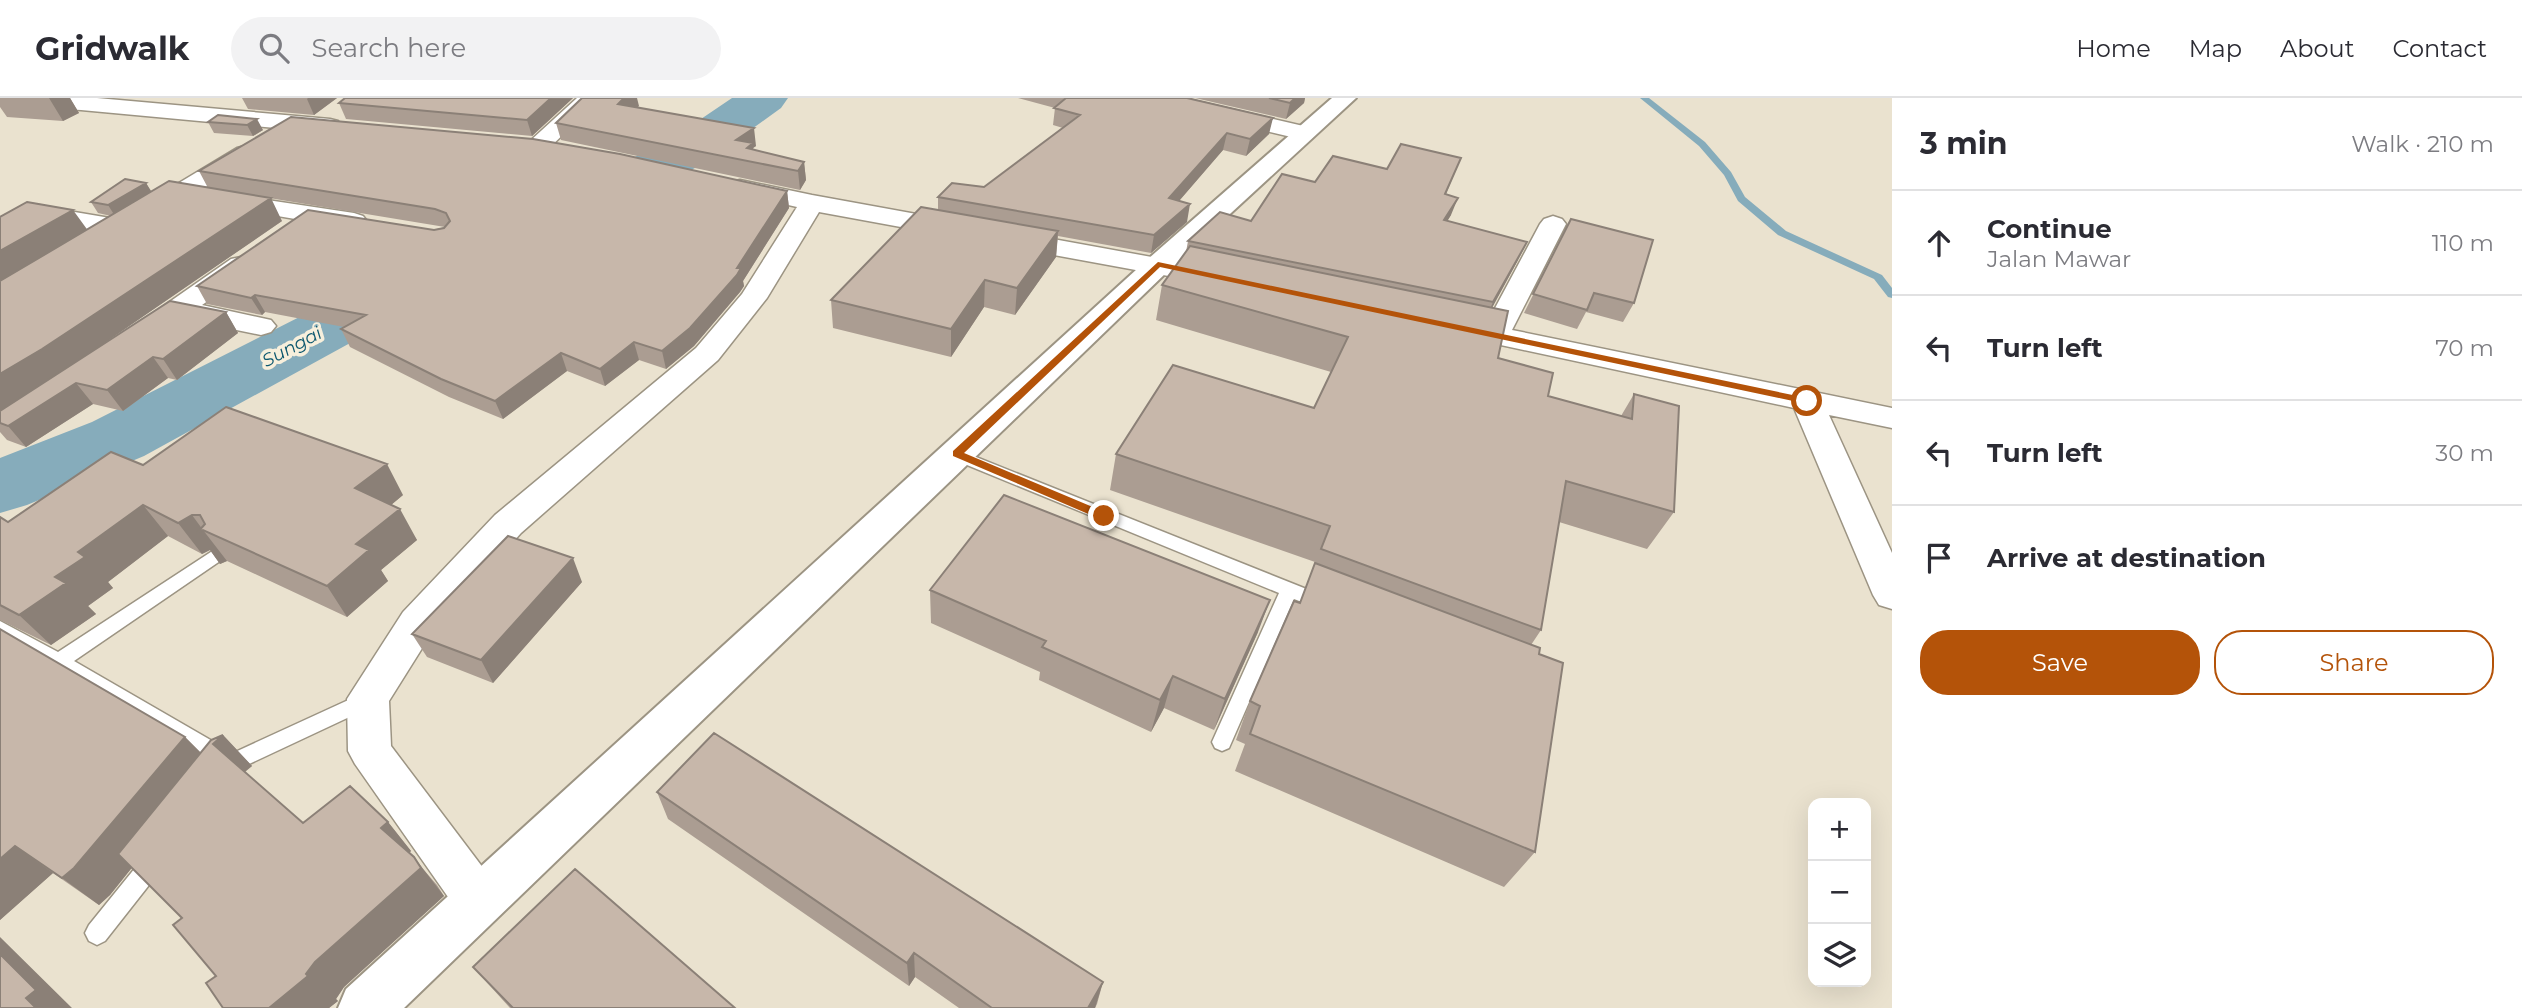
<!DOCTYPE html>
<html lang="en">
<head>
<meta charset="utf-8">
<style>
  :root { --surface:#fff; --page:#f2f2f3; --text:#2b2b33; --muted:#7c7c81; --line:#e1e1e2; --accent:#b45309 }
  body { margin:0; font-family:Montserrat,sans-serif; background:var(--page); color:var(--text) }
  .controls { position:absolute; right:21px; bottom:21px; display:grid; overflow:hidden; border-radius:14px; box-shadow:0 7px 28px #0002 }
  .controls button { width:63px; height:63px; display:grid; place-items:center; padding:0; border:0; border-bottom:2px solid var(--line); background:var(--surface); color:var(--text); font:35px sans-serif }
  .stop { position:absolute; width:21px; height:21px; margin:-16px; border:5px solid #b45309; border-radius:50%; background:#fff }
  .stop.end { background:#b45309; border-color:#fff; box-shadow:0 2px 7px #0008 }
  .list { margin:0; padding:0; list-style:none }
  h2 { display:flex; justify-content:space-between; align-items:center; height:91px; margin:0; padding:0 28px; font-size:30px }
  h2 small { font-size:23px; font-weight:400; color:var(--muted) }
  .list li { display:grid; grid-template-columns:46px 1fr auto; gap:21px; align-items:center; box-sizing:border-box; height:105px; padding:0 28px; border-top:2px solid var(--line) }
  .list b { display:block; font-size:26px; white-space:nowrap }
  .list p { margin:0; font-size:23px; white-space:nowrap; color:var(--muted) }
  .list em { font-size:23px; font-style:normal; color:var(--muted) }
  .actions { display:flex; gap:14px; padding:21px 28px }
  .actions a { flex:1; padding:16px 0; border:2px solid var(--accent); border-radius:28px; text-align:center; font-size:24px; color:var(--accent) }
  .actions .main { background:var(--accent); color:#fff }
  .icon { flex:none; width:38px; height:38px; fill:none; stroke:currentColor; stroke-width:2; stroke-linecap:round; stroke-linejoin:round }
  .map { position:relative; flex:none; width:1892px; height:910px; overflow:hidden }
  header { display:flex; align-items:center; gap:42px; box-sizing:border-box; height:98px; padding:0 35px; background:var(--surface); border-bottom:2px solid var(--line) }
  header strong { font-size:33px }
  nav { display:flex; gap:38px; margin-inline-start:auto; font-size:24px }
  .search { width:490px; height:63px; background:var(--page); display:flex; align-items:center; gap:18px; box-sizing:border-box; padding:0 24px; border-radius:38px; color:var(--muted); font-size:26px }
  main { display:flex }
  aside { flex:1; background:var(--surface) }
  .map>svg:first-child { display:block }
  .lines { fill:none; stroke-linecap:round; stroke-linejoin:round }
  .stream { fill:#86acbb; fill-rule:evenodd }
  .river { fill:#86acbb; fill-rule:evenodd }
  .lane-casing { stroke:#9c9483; stroke-width:3 }
  .street-casing { stroke:#9c9483; stroke-width:3 }
  .secondary-casing { stroke:#9c9483; stroke-width:4 }
  .lane { fill:#fff; fill-rule:evenodd }
  .street { fill:#fff; fill-rule:evenodd }
  .secondary { fill:#fff; fill-rule:evenodd }
  .wall { fill:#ab9d92 }
  .shaded-wall { fill:#8b8077 }
  .building { fill:#c7b7aa; stroke:#8b8077; stroke-width:2 }
  .route { fill:#b45309 }
  .labels { text-anchor:middle; stroke-width:7; stroke-linejoin:round; paint-order:stroke }
  .far-water-label { font-size:18px; font-style:italic; fill:#0d586f; stroke:#f7efdc }
</style>
</head>
<body>
<header>
<strong>Gridwalk</strong>
<div class="search"><svg class="icon" aria-label="search" viewBox="0 0 24 24"><circle cx="10" cy="10" r="6"/><path d="M15 15l6 6"/></svg>Search here</div>
<nav><a>Home</a><a>Map</a><a>About</a><a>Contact</a></nav>
</header>
<main>
<div class="map">
<svg width="1892" height="910" viewBox="0 0 1892 910">
  <rect width="100%" height="100%" fill="#eae2cf"/>
  <g class="lines">
    <!-- stream -->
    <path class="stream" d="M1640,0H1649L1705,44L1731,74L1745,99L1786,133L1882,177L1892,190V200L1888,199L1874,181L1778,137L1738,103L1724,77L1699,48Z"/>
    <!-- river -->
    <path class="river" d="M732,0H788L781,10L703,66L582,126L562,131L542,126L534,114L542,102L667,44Z
      M433,157L454,162L463,175L454,188L144,358L27,407L0,415V360L92,324L412,162Z"/>
    <defs>
      <path id="lane" d="M956,351L1329,500L1332,505L1329,510L1323,512L1294,501L1229,650L1222,653L1215,650L1212,644L1279,495L950,360L948,356L950,352Z
        M217,450L223,451L226,456L223,461L74,563L233,655L368,593L375,595L378,601L375,607L232,674L0,539V523L58,554Z
        M156,751L164,754L167,761L164,768L105,843L97,847L89,843L85,835L89,827L148,754Z"/>
      <path id="street" d="M0,0H97L330,21L338,23L341,28L338,33L330,35L81,12L0,7Z
        M577,0H601L546,53H530L526,48L530,43Z
        M1144,0H1183L1312,30L1315,35L1312,40L1304,42L1147,5Z
        M245,48L253,50L257,55L253,60L157,119L148,122L139,119L135,114L139,109L237,50Z
        M740,82L812,97L1223,172L1233,174L1237,180L1233,186L1223,188L819,114L767,200L718,262L521,435L431,536L389,603L391,648L496,787L503,803L496,819L479,826L462,819L355,666L348,653L347,601L403,514L495,417L696,250L742,196L797,109L731,94L728,89L731,84Z
        M228,96L354,115L363,118L367,123L363,128L354,131L219,108L216,103L219,98Z
        M33,107L122,122L131,125L135,130L131,135L122,138L24,120L20,115L24,110Z
        M1553,118L1562,121L1566,126L1512,232L1892,310V330L1829,317L1892,455V511L1879,507L1873,497L1794,310L1445,235L1440,229L1445,223L1455,220L1486,227L1540,126L1544,121Z
        M241,159L251,161L255,167L251,173L202,207L271,222L276,228L271,234L261,237L183,221C167,232 155,245 135,240L130,234L135,228L231,161Z"/>
      <path id="secondary" d="M1332,0H1356L1168,173L404,910H338L346,891L1148,161Z"/>
    </defs>
    <!-- lane casing -->
    <use href="#lane" class="lane-casing"/>
    <!-- street casing -->
    <use href="#street" class="street-casing"/>
    <!-- secondary casing -->
    <use href="#secondary" class="secondary-casing"/>
    <!-- lane -->
    <use href="#lane" class="lane"/>
    <!-- street -->
    <use href="#street" class="street"/>
    <!-- secondary -->
    <use href="#secondary" class="secondary"/>
  </g>
  <!-- wall -->
  <path class="wall" d="M0,0H70L79,15L63,23L7,19L0,9Z
    M242,0H337L314,17L248,11Z
    M345,0H573L532,38L346,21L339,5Z
    M1018,0H1187L1269,36L1246,58L1223,52L1179,103L1187,124L1151,155L1058,138L1056,159L1015,217L984,209L951,259L833,230L831,202L938,112V99L984,89L1063,30L1053,27L1055,10Z
    M1195,0H1305L1304,5L1286,21Z
    M639,8L637,9L756,48L753,50L754,52L804,64L806,82L800,92L561,42L556,25Z
    M218,17L263,32L253,38L214,35L208,24Z
    M1461,60L1446,96L1451,117L1447,123L1518,162L1492,209L1498,260L1548,298L1621,318L1634,296L1674,414L1647,451L1559,424L1541,532L1531,547L1539,556L1535,754L1504,789L1235,673L1245,646L1236,642L1250,603L1300,505L1315,464L1110,392L1116,356L1314,310L1331,274L1156,222L1162,187L1186,154L1188,143L1251,123L1387,71Z
    M199,73L787,93L789,110L743,183L744,188L740,194L694,248L666,271L639,262L605,288L567,273L503,321L449,299L350,249L341,231L344,229L265,214L262,217L207,206L197,188L445,129L208,90Z
    M146,85L151,94L282,123L79,262L226,214L238,235L177,282L168,280L123,313L93,306L26,349L7,342L0,334V313L87,132L111,118L98,115L91,104Z
    M1571,121L1634,205L1623,224L1586,214L1577,231L1524,215Z
    M143,367L403,397L391,407L417,442L381,472L388,483L347,519L227,463L220,466L210,452L202,456L168,438L108,484L113,490L88,508L96,516L51,547L0,522V419L8,424Z
    M582,484L493,585L427,559L412,536Z
    M930,492L1258,534L1214,632L1164,610L1151,634L1039,582L1040,574L931,525Z
    M0,531L185,639L201,655L223,637L252,668L245,674L303,725L388,724L411,753L409,755L437,787L444,798L344,889L336,901L338,903L329,910H223L216,878L182,820L132,769L110,797L99,807L53,775L0,822Z
    M657,694L1103,884L1097,906L1095,910H959L915,879L909,888L668,721Z
    M473,869L735,910H510Z"/>
  <!-- shaded-wall -->
  <path class="shaded-wall" d="M49,0H70L79,15L63,23Z
    M308,0H337L314,17L307,1Z
    M551,0H573L532,38L527,22Z
    M624,0H637L639,8L622,23L618,6Z
    M1294,0H1305L1304,5L1286,21L1290,5Z
    M1273,20L1269,36L1246,58L1250,41Z
    M257,21L263,32L253,38L247,27Z
    M754,30L756,48L753,50L755,63L736,42Z
    M1227,35L1223,52L1166,118L1169,100Z
    M804,64L806,82L800,92L798,73Z
    M146,85L153,96L115,118L108,107Z
    M787,93L789,110L743,183L744,188L740,194L694,248L666,271L662,253L737,170Z
    M271,100L282,123L61,275L0,313V276Z
    M1458,100L1451,117L1437,140L1444,122Z
    M1190,106L1187,124L1151,155L1154,137Z
    M73,112L89,134L0,187V153Z
    M1058,133L1056,159L1015,217L1017,190Z
    M1527,144L1518,162L1485,223L1493,204Z
    M985,182L984,209L951,259V231Z
    M255,197L265,214L262,217L251,200Z
    M226,214L238,235L177,282L163,261Z
    M634,244L639,262L605,288L600,271Z
    M561,255L567,273L503,321L495,303Z
    M153,259L168,280L123,313L107,292Z
    M76,285L93,306L26,349L8,328Z
    M387,366L403,397L373,422L355,390Z
    M143,407L168,438L108,484L113,490L88,508L96,516L51,547L19,517L78,454Z
    M400,411L417,442L381,472L388,483L347,519L327,488L356,446Z
    M192,417L203,432L227,463L220,466L210,452L202,456L178,425Z
    M573,460L582,484L493,585L481,562Z
    M1270,502L1258,534L1214,632L1225,601Z
    M1173,578L1164,610L1151,634L1160,602Z
    M223,637L252,668L242,676L213,646Z
    M185,639L214,668L110,797L99,807L62,780Z
    M388,724L411,753L405,759L381,730Z
    M15,748L53,775L0,822V761Z
    M414,759L444,798L344,889L336,901L338,903L329,910H269L315,864Z
    M0,839L72,910H36L26,900L0,856Z
    M914,855L915,879L909,888L907,865Z
    M1103,884L1095,910H1088Z"/>
  <!-- building -->
  <path class="building" d="M345,0H551L527,22L339,5Z
    M582,0H624L618,6L754,30L736,42L753,45L747,50L804,64L798,73L556,25Z
    M1066,0H1187L1273,20L1250,41L1227,35L1169,100L1190,106L1154,137L938,99L952,85L984,89L1080,17L1054,10Z
    M1269,0H1295L1290,5Z
    M218,17L257,21L247,27L208,24Z
    M291,19L533,41L620,56L787,93L737,170H741L737,177L690,230L662,253L634,244L600,271L561,255L495,303L441,281L341,231L366,217L255,197L251,200L197,188L308,112L434,132L444,130L450,123L446,115L435,111L199,73Z
    M1401,46L1461,60L1445,96L1458,100L1444,122L1527,144L1493,204L1188,143L1220,114L1251,123L1282,76L1315,84L1333,58L1387,71Z
    M125,81L146,85L108,107L91,104Z
    M169,83L271,100L42,251L0,276V183Z
    M27,104L73,112L0,153V119Z
    M921,109L1058,133L1017,190L985,182L951,231L831,202Z
    M1571,121L1653,142L1634,205L1594,195L1587,212L1533,196Z
    M1190,148L1508,213L1498,260L1553,275L1548,298L1632,321L1634,296L1679,308L1674,414L1566,383L1541,532L1321,451L1330,428L1116,356L1173,267L1314,310L1348,239L1162,187Z
    M170,203L226,214L163,261L153,259L107,292L76,285L8,328L0,325V313Z
    M226,309L387,366L355,390L400,411L356,446L369,452L327,488L203,432L197,435L205,426L200,417H192L178,425L143,407L78,454L85,459L55,479L66,485L19,517L0,507V419L8,424L111,354L143,367Z
    M1004,397L1270,502L1225,601L1173,578L1160,602L1042,549L1046,543L930,492Z
    M508,438L573,460L481,562L412,536Z
    M1315,465L1540,550L1539,556L1563,565L1535,754L1250,636L1260,608L1250,603L1294,503L1300,505Z
    M0,531L185,639L74,770L62,780L15,748L0,761Z
    M714,635L1103,884L1088,910H992L914,855L907,865L657,694Z
    M223,637L213,646L303,725L350,688L388,724L381,730L414,759L421,770L315,864L306,876L308,878L269,910H223L206,885L216,878L173,827L182,820L118,756L211,642Z
    M575,771L735,910H513L473,869Z
    M0,856L36,892L26,900L36,910H0Z"/>
  <!-- route -->
  <path class="route" d="M1158,164L1807,300L1812,303L1807,306L1160,169L964,355L1107,415V421H1100L953,358V353Z"/>
  <g class="labels">
    <!-- far-water labels -->
    <g class="far-water-label">
      <text transform="translate(292 249) rotate(-28)" y="6">Sungai</text>
    </g>
  </g>
</svg>
<div class="controls">
<button>+</button>
<button>−</button>
<button><svg class="icon" aria-label="layers" viewBox="0 0 24 24"><path d="M12 4l9 5-9 5-9-5zM3 14l9 5 9-5"/></svg></button>
</div>
<div class="stop" style="left:1807px;top:303px"></div>
<div class="stop end" style="left:1104px;top:418px"></div>
</div>
<aside>
<h2>3 min<small>Walk · 210 m</small></h2>
<ul class="list">
<li><svg class="icon" aria-label="ahead" viewBox="0 0 24 24"><path d="M12 20V5M6 11l6-6 6 6"/></svg><div><b>Continue</b><p>Jalan Mawar</p></div><em>110 m</em></li>
<li><svg class="icon" aria-label="left" viewBox="0 0 24 24"><path d="M17 20v-9H6M10 6l-5 5 5 5"/></svg><div><b>Turn left</b></div><em>70 m</em></li>
<li><svg class="icon" aria-label="left" viewBox="0 0 24 24"><path d="M17 20v-9H6M10 6l-5 5 5 5"/></svg><div><b>Turn left</b></div><em>30 m</em></li>
<li><svg class="icon" aria-label="arrive" viewBox="0 0 24 24"><path d="M6 21V4h12l-3 4 3 4H6"/></svg><div><b>Arrive at destination</b></div></li>
</ul>
<div class="actions"><a class="main">Save</a><a>Share</a></div>
</aside>
</main>
</body>
</html>
